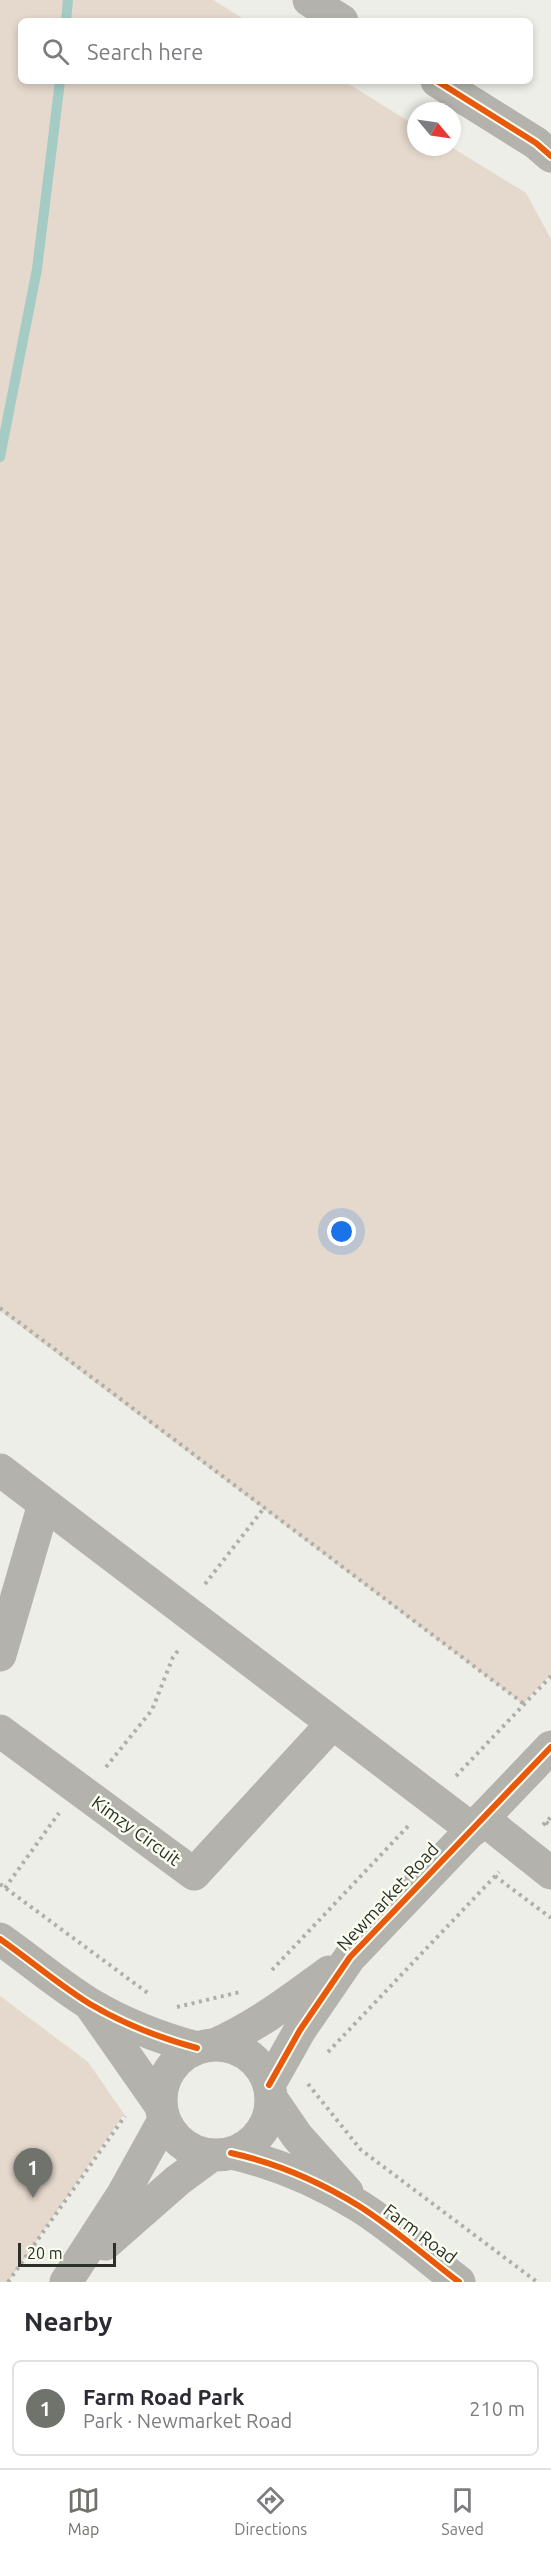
<!DOCTYPE html>
<html lang="en">
<head>
<meta charset="utf-8">
<style>
  :root { --surface:#fff; --page:#f7f7f7; --text:#2b2b33; --muted:#7c7c81; --line:#e1e1e2; --accent:#70726c }
  body { margin:0; font-family:Ubuntu,sans-serif; background:var(--page); color:var(--text) }
  .compass { position:absolute; left:407px; top:102px; width:54px; height:54px; border-radius:50%; background:var(--surface); box-shadow:0 3px 9px #0003; rotate:119deg }
  .scale { position:absolute; left:18px; bottom:15px; width:98px; box-sizing:border-box; padding-left:6px; border:3px solid #2d2f2a; border-top:0; font-size:16px; line-height:21px; white-space:nowrap; color:#2d2f2a; -webkit-text-stroke:4px #fafef1; paint-order:stroke }
  .you { position:absolute; left:342px; top:1232px; width:21px; height:21px; margin:-15px; border:4px solid #fff; border-radius:50%; background:#1a73e8; box-shadow:0 0 0 9px #1a73e833 }
  .badge { display:grid; place-items:center; width:39px; height:39px; border-radius:50%; background:var(--accent); color:#fff; font-size:20px; font-weight:700 }
  .pin { position:absolute; translate:-50% -50px; filter:drop-shadow(0 2px 3px #0008) }
  .pin::after { content:''; position:absolute; top:32px; width:21px; height:18px; background:inherit; clip-path:polygon(0 0,100% 0,50% 100%) }
  .list { margin:0; padding:0; list-style:none }
  h2 { display:flex; justify-content:space-between; align-items:center; height:78px; margin:0; padding:0 24px; font-size:26px }
  h2 small { font-size:20px; font-weight:400; color:var(--muted) }
  .list li { display:grid; grid-template-columns:39px 1fr auto; gap:18px; align-items:center; box-sizing:border-box; height:96px; margin:0 12px 12px; padding:0 12px; border:2px solid var(--line); border-radius:9px }
  .list b { display:block; font-size:22px; white-space:nowrap }
  .list p { margin:0; font-size:20px; white-space:nowrap; color:var(--muted) }
  .list em { font-size:20px; font-style:normal; color:var(--muted) }
  .icon { flex:none; width:33px; height:33px; fill:none; stroke:currentColor; stroke-width:2; stroke-linecap:round; stroke-linejoin:round }
  .map { position:relative; flex:none; width:551px; height:2282px; overflow:hidden }
  .search { position:absolute; background:var(--surface); box-shadow:0 3px 9px #0003; left:18px; right:18px; top:18px; height:66px; display:flex; align-items:center; gap:15px; box-sizing:border-box; padding:0 21px; border-radius:9px; color:var(--muted); font-size:22px }
  .sheet { height:186px; background:var(--surface) }
  nav { display:flex; justify-content:space-around; align-items:center; box-sizing:border-box; height:84px; border-top:2px solid var(--line); background:var(--surface); font-size:16px; color:var(--muted) }
  nav a { display:grid; justify-items:center; gap:3px }
  nav .on { color:var(--accent) }
  .map>svg:first-child { display:block }
  .green { fill:#e5d8cc }
  .lines { fill:none; stroke-linecap:round; stroke-linejoin:round }
  .stream { stroke:#a4ccc4; stroke-width:10 }
  .path { stroke:#afaea9; stroke-width:4; stroke-dasharray:3 4.5; stroke-linecap:butt }
  .minor { stroke:#b4b2ac; stroke-width:33 }
  .cycleway-casing { stroke:#fafef1; stroke-width:10 }
  .cycleway { stroke:#e8590c; stroke-width:6 }
  .labels { text-anchor:middle; stroke-width:5; stroke-linejoin:round; paint-order:stroke }
  .street-label { font-size:18px; fill:#2d2f2a; stroke:#fafef1 }
</style>
</head>
<body>
<div class="map">
<svg width="551" height="2282" viewBox="0 0 551 2282">
  <rect width="100%" height="100%" fill="#eceee7"/>
  <!-- green -->
  <path class="green" d="M0,0H213L247,21H21V81H344L416,126V147H451L526,193L551,239V1674L523,1704L0,1311Z
    M0,1996L88,2062L124,2114L8,2282H0Z"/>
  <g class="lines">
    <!-- stream -->
    <path class="stream" d="M66,21L68,0
      M0,457L37,269L60,81"/>
    <!-- path -->
    <path class="path" d="M0,1308L524,1704
      M205,1584L264,1508
      M106,1767L152,1710L173,1657L180,1648
      M456,1776L551,1676
      M546,1822L551,1826
      M543,1825L551,1817
      M495,1876L551,1918
      M0,1884L149,1994
      M5,1888L59,1813
      M272,1970L411,1823
      M177,2007L240,1992
      M328,2052L499,1872
      M308,2084L361,2150L537,2282
      M8,2282L125,2116"/>
    <!-- minor -->
    <path class="minor" d="M309,0L342,21
      M437,81L536,143L551,156
      M0,1470L473,1830
      M0,1655L44,1504
      M0,1731L194,1874L332,1724
      M483,1819L551,1873
      M0,1939C30,1960 59,1985 90,2004C122,2023 160,2038 197,2048
      M91,2006L161,2106
      M214,2045C257,2026 292,1999 329,1972
      M161 2100a55 55 0 1 1 110 0a55 55 0 1 1-110 0Z
      M269,2085L300,2030L350,1957L551,1747
      M271,2098L297,2136L347,2192
      M231,2153C276,2163 320,2182 359,2206C394,2228 426,2257 459,2282
      M105,2244L178,2180L212,2155
      M66,2282L123,2194L164,2120"/>
    <defs>
      <path id="cycleway" d="M437,81L536,143L551,156
        M0,1939C30,1960 59,1985 90,2004C122,2023 160,2038 197,2048
        M269,2085L300,2030L350,1957L551,1747
        M231,2153C276,2163 320,2182 359,2206C394,2228 426,2257 459,2282"/>
    </defs>
    <!-- cycleway casing -->
    <use href="#cycleway" class="cycleway-casing"/>
    <!-- cycleway -->
    <use href="#cycleway" class="cycleway"/>
  </g>
  <g class="labels">
    <!-- street labels -->
    <g class="street-label">
      <text transform="translate(136 1831) rotate(36)" y="6">Kimzy Circuit</text>
      <text transform="translate(388 1897) rotate(-47)" y="6">Newmarket Road</text>
      <text transform="translate(420 2234) rotate(37)" y="6">Farm Road</text>
    </g>
  </g>
</svg>
<svg class="compass" viewBox="-18 -18 36 36"><path d="M0-13l5 13h-10z" fill="#e53935"/><path d="M0 13l5-13h-10z" fill="#7c7c81"/></svg>
<div class="scale">20 m</div>
<div class="you"></div>
<div class="pin badge" style="left:33px;top:2198px">1</div>
<div class="search"><svg class="icon" aria-label="search" viewBox="0 0 24 24"><circle cx="10" cy="10" r="6"/><path d="M15 15l6 6"/></svg>Search here</div>
</div>
<section class="sheet">
<h2>Nearby<small></small></h2>
<ul class="list">
<li><span class="badge">1</span><div><b>Farm Road Park</b><p>Park · Newmarket Road</p></div><em>210 m</em></li>
</ul>
</section>
<nav>
<a class="on"><svg class="icon" aria-label="map" viewBox="0 0 24 24"><path d="M3 6l6-2 6 2 6-2v14l-6 2-6-2-6 2zM9 4v14M15 6v14"/></svg>Map</a>
<a><svg class="icon" aria-label="directions" viewBox="0 0 24 24"><path d="M12 3l9 9-9 9-9-9zM9 14v-3h6M13 9l2 2-2 2"/></svg>Directions</a>
<a><svg class="icon" aria-label="saved" viewBox="0 0 24 24"><path d="M7 4h10v16l-5-4-5 4z"/></svg>Saved</a>
</nav>
</body>
</html>
